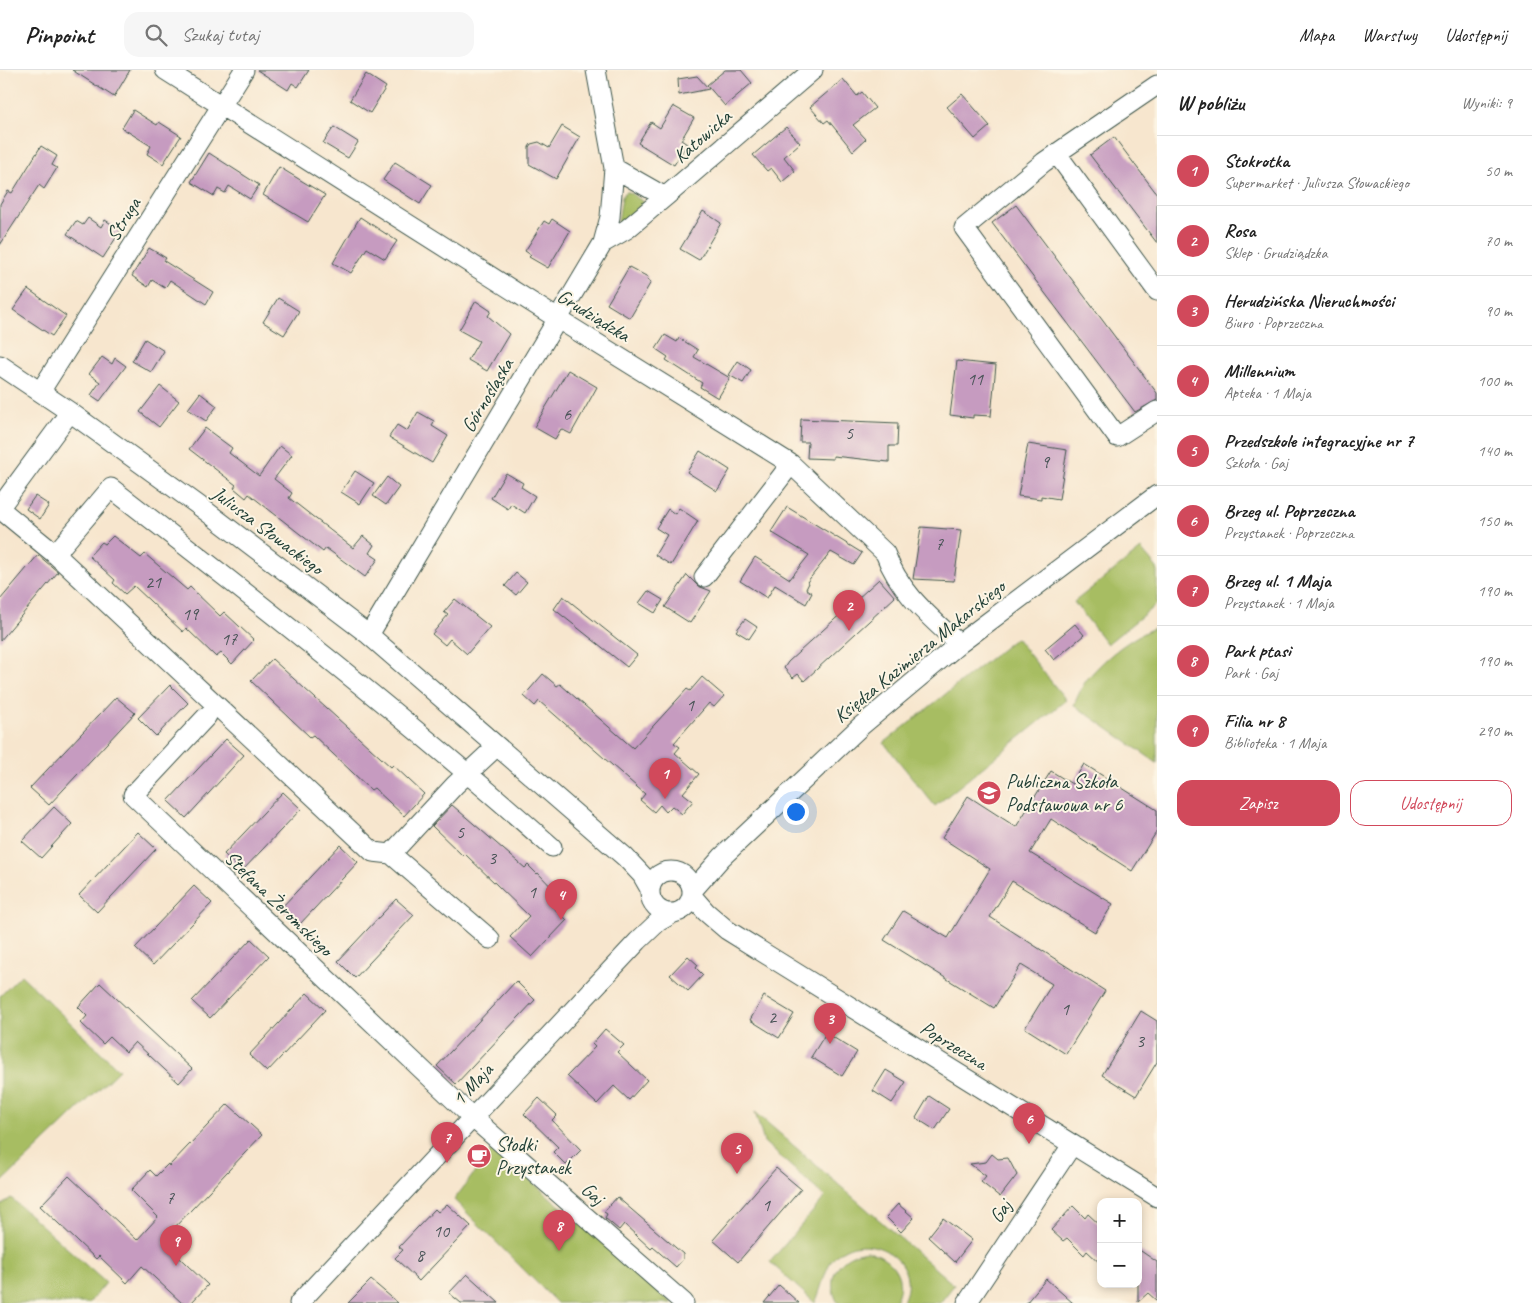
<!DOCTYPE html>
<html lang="pl">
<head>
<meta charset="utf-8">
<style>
  :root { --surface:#fff; --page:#f6f6f6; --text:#222; --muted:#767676; --line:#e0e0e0; --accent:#d1495b }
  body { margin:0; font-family:Caveat,sans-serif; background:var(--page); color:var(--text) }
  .controls { position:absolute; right:15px; bottom:15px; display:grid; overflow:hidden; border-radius:10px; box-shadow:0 2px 8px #0003 }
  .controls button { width:45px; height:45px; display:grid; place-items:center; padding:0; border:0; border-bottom:1px solid var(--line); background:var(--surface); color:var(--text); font:25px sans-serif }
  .you { position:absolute; left:795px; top:741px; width:18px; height:18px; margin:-12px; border:4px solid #fff; border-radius:50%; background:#1a73e8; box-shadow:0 0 0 8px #1a73e833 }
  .badge { display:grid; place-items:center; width:32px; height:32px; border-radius:50%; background:var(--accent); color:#fff; font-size:16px; font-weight:700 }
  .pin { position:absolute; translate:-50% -41px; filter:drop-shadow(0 1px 2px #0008) }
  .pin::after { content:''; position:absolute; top:26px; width:18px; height:15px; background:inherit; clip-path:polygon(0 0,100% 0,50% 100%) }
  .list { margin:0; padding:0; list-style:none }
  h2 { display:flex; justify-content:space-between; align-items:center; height:65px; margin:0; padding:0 20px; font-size:21px }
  h2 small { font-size:16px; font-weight:400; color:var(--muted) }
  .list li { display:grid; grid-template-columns:32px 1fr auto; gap:15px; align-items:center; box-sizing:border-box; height:70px; padding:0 20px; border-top:1px solid var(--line) }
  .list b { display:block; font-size:19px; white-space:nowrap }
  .list p { margin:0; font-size:16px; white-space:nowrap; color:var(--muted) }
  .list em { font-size:16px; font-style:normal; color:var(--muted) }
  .actions { display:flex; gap:10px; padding:15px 20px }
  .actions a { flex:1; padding:11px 0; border:1px solid var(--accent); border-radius:15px; text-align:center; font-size:18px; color:var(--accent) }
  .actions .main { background:var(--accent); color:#fff }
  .icon { flex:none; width:28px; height:28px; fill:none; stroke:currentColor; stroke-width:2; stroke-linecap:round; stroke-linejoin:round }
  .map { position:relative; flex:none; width:1157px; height:1233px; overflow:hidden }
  header { display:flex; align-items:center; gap:30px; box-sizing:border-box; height:70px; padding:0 25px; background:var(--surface); border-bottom:1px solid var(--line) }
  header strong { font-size:24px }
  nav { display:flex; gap:28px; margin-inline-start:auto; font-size:18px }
  .search { width:350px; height:45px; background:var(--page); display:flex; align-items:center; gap:12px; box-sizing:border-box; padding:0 18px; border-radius:15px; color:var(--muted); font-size:19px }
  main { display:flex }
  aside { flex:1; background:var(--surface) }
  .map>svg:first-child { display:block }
  .green { fill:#a7bd62; stroke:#637d4b }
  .building { fill:#c69bc0 }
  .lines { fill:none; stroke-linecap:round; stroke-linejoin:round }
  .minor-casing { stroke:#3f564b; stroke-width:21 }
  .minor { stroke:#fff; stroke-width:19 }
  .labels { text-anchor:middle; stroke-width:4; stroke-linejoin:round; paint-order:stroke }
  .number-label { font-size:18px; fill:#495457 }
  .street-label { font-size:20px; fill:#1f3d34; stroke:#fcf5e5 }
  .poi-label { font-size:20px; fill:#1f3d34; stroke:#fcf5e5; text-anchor:start }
</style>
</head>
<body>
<header>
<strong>Pinpoint</strong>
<div class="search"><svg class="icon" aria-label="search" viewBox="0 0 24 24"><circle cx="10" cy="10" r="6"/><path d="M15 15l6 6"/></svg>Szukaj tutaj</div>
<nav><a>Mapa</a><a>Warstwy</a><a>Udostępnij</a></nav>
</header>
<main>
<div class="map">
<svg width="1157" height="1233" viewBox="0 0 1157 1233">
  <rect width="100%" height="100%" fill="#fcf5e5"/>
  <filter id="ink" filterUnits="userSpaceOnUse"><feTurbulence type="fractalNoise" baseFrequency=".02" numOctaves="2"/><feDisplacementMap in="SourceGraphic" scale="10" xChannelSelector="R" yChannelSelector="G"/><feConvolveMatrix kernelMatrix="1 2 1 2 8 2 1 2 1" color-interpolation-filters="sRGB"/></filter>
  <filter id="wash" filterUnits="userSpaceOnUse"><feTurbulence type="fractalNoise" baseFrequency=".0096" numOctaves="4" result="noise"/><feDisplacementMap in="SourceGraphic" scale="20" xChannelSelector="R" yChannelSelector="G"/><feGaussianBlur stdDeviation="1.12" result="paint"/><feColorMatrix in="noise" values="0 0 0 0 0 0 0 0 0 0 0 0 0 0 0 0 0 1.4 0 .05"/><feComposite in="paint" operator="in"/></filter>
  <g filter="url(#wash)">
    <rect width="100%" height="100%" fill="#f7e6ce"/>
    <!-- green -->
    <path class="green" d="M625,122H629L645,133L620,154L618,152L622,127Z
      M1141,479L1157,498V534L1107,574L1074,532Z
      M1157,557V693L1074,635C1078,626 1082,615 1089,607C1106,587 1132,566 1157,557Z
      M1016,568L1066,630L935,736L884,673Z
      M21,905L119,1000L0,1114V926Z
      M755,1042L954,1215L940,1233H902C927,1188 858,1152 830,1193C825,1201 820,1223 815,1233L770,1192L825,1127L764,1072Z
      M493,1078L672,1233H557L454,1130Z
      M11,1128L106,1213L89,1233H0V1136Z
      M868,1181C892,1187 909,1209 894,1233H838C823,1207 841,1183 868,1181Z"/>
    <g id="blocks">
      <!-- building -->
      <path class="building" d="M72,0H130L114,27Z
        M257,0H309L298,17L292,13L288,20Z
        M725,0H741L752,13L725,36L707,15Z
        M366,4L386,17L370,43L350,30Z
        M697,6L709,19L679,25L678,9Z
        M843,9L857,26L862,22L875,38L853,55L866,69L853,81L828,50L824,53L810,37Z
        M962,24L990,56L975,69L947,37Z
        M673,36L694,48L681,70L687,74L674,95L638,73L651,52L660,58Z
        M133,40L157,55L159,52L181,66L163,94L147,84L151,76L122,58Z
        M562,56L580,67L556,109L529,94V77L531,74L539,72L549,78Z
        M334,57L358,72L348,88L323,73Z
        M786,57L800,73L784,87L795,101L782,112L771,98L767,101L753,85Z
        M1114,67L1157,124V173L1090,85Z
        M41,76L57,86L52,95L57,98L44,119L39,115L0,175V134L8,121L12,123Z
        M209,83L259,115L250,129L229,116L225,123L218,119L214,126L191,112Z
        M395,92L432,115L420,134L383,110Z
        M279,97L325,125L308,152L263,125Z
        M1016,135L1157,323V330L1135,342L992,153Z
        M703,141L721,153L699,190L680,179Z
        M360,147L397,171L385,189L367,178L351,203L333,193Z
        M88,148L101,157L105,150L121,160L103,188L67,164L76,151L83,155Z
        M552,149L570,161L548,198L529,187L531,185L525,181L544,151L549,154Z
        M149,178L166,188L164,191L213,222L206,234L170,210L165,218L152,210L148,217L132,206Z
        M629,197L648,207L647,209L651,212L630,248L607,234Z
        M28,219L66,246L52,266L13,240Z
        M278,228L299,241L284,265L263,252Z
        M476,231L491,241L488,246L509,264L487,301L468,290L479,271L459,260Z
        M665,265L677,272L679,268L698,280L694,287L730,308L718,328L700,317L702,313L666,290L668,287L656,279Z
        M145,269L164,281L151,302L132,291Z
        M102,287L112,294L115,288L126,296L100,331L91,325L100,312L89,304Z
        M738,291L751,300L743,313L729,305Z
        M957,291L996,295L991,346L973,345V348L950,345Z
        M568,300L597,317L571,364L561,359L555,369L534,357Z
        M160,316L179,331L159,357L140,342Z
        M200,323L217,336L206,351L188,339Z
        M418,342L434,351L432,356L448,366L432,393L389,367L397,355L407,361Z
        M801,349L898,353L897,376H889V392L833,386V389L807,388L808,372H800Z
        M205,358L232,378L229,383L259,406L280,376L292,385L274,409L292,423L289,428L353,478L363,466L374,475L369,483L378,489L365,507L326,478L323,482L249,424L246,428L234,418L236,415L189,379Z
        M1028,374L1067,380L1059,429L1041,426V429L1018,426Z
        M700,381L730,400L717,421L687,402Z
        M355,401L374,413L360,434L341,422Z
        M506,403L523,413L521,417L535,426L525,443L511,434L508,439L491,428Z
        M387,407L399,417L386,435L373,426Z
        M35,426L49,435L40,449L26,439Z
        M787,437L862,483L854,495L831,482L807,512L809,513L806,519L812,523L806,534L775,515L767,528L740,511L755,487L790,509L809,485L771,462Z
        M679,438L698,451L671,495L655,485L667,465L656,458L668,439L675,444Z
        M921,457L961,460L954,511L913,509Z
        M113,466L141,488L145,484L187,520L190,517L220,546L224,542L254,570L232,594L221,583L216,587L186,558L183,562L134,516L125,524L113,513L115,510L89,486L102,472L105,474Z
        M38,485L58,502L0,571V530Z
        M516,503L527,512L516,525L505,516Z
        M687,505L698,516L711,521L690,553L665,537Z
        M879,509L895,527L804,611L798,604L793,608L784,598L788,592Z
        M648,521L663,530L655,543L639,533Z
        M563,526L637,585L627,597L554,539Z
        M455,529L490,557L467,584L450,569L445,575L432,564L448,545L444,542Z
        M745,549L757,557L749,569L736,561Z
        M1075,554L1084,565L1054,590L1045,579Z
        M272,589L391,697L393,695L424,724L404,746L374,718L371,720L313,665L310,667L251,611Z
        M543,604L557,616L560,614L633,678L687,619L690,621L702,607L724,626L714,637L709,633L674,673L680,677L675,683L699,704L683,723L693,731L682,744L672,736L666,742L660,735L654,742L640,730L645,724L539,631L535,636L524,626Z
        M170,615L188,633L156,666L138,648Z
        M116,627L135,643L49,735L30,718Z
        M226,669L244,685L186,748L168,731Z
        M1084,694L1157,740V761L1132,801L1051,749L1030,783L1113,834L1095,862L1012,811L990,847L1105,921L1066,984L1025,958L1052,914L1021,895L994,938L884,870L903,841L948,868L990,799L942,768L968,726L1016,757L1051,701L1072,714Z
        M283,722L301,739L242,801L224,784Z
        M452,735L525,798L528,795L537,804L538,803L559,825L550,834L567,850L532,887L510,867L529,846L465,784L463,786L432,756Z
        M54,737L72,754L41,788L22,771Z
        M138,762L156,779L97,842L79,825Z
        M340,775L358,792L299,855L281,838Z
        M194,816L212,833L153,895L135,878Z
        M396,829L414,845L355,908L338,891Z
        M251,869L269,886L210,948L192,931Z
        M688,886L698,895L696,898L703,905L688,921L670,905Z
        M516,911L535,930L456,1014L437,996Z
        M100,913L192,999L179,1013L135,972L126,982L110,967L103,974L81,953L87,946L78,937Z
        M307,923L325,940L267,1002L249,985Z
        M764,926L794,944L779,968L750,950Z
        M1141,941L1157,951V992L1136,1026L1102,1005Z
        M605,959L624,975L617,982L647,1010L629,1030L614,1016L597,1034L567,1006L595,977L592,974Z
        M826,963L857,982L842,1006L811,987Z
        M886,1000L906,1012L892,1033L873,1021Z
        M929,1026L949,1039L935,1060L916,1048Z
        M539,1028L557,1045L552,1050L581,1080L566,1095L553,1082L558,1077L524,1044Z
        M228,1034L262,1065L174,1158L176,1160L164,1173L208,1215L191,1233H182L142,1196L127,1213L99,1186L96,1189L40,1136L69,1106L137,1170L158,1147L131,1120L150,1100L156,1106L168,1094L169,1096Z
        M992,1084L998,1089L1008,1088L1017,1105L1000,1127L981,1112L986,1106L970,1094L986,1092Z
        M776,1098L801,1119L738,1192L713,1170Z
        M617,1127L683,1184V1189L676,1197L653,1177L651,1179L624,1154L619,1160L605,1148L607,1144L604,1142Z
        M447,1134L471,1156L419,1211L395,1188L403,1180L399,1177L435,1139L438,1142Z
        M898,1134L914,1148L901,1162L886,1147Z
        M1073,1136L1085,1148L1088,1144L1101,1156V1194L1087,1181L1084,1185L1067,1168L1063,1171L1051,1160Z
        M943,1148L972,1170L955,1192L928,1167Z
        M1138,1179L1157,1192V1231L1148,1223L1138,1232Z
        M467,1204L499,1233H461L449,1223Z
        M1046,1209L1073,1233H1026Z
        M371,1210L398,1233H348Z
        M779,1215L799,1233H764Z"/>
    </g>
  </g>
  <g filter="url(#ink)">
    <use href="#blocks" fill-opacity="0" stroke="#3f564b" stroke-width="1"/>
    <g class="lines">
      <defs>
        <path id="minor" d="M165,0L558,249L791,394L885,483C900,523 929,546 959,574
          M596,0L614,98L610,147L603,173
          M1157,15L1044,92L964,158L1117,367L1157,341
          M1057,84L1157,221
          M614,98L665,127L813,0
          M0,295L70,342L198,435L369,565L625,787L642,805L650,819
          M40,322L244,0
          M0,437L70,342
          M0,439L55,484L373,782L391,784L490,869
          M55,484L111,418C261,534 410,651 552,777
          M704,507L791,394
          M369,565L603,173L627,159L665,127
          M207,646L133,725L472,1047L684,1233
          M391,784L455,715L497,676
          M650 822a21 21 0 1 1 42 0a21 21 0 1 1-42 0Z
          M692,821L722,787L861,656L959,574L1157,425
          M692,826L706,842L727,860L1157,1127
          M299,1233L638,871L658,852L672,844
          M967,1233L1072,1075"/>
      </defs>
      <!-- minor casing -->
      <use href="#minor" class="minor-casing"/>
      <!-- minor -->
      <use href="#minor" class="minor"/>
    </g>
  </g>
  <!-- icons -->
  <defs>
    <symbol id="school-disc" viewBox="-11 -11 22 22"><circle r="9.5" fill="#d1495b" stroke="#fcf5e5"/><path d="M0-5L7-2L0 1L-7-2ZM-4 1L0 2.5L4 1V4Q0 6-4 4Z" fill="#fff"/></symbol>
    <symbol id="cafe-disc" viewBox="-11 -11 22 22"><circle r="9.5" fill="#d1495b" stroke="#fcf5e5"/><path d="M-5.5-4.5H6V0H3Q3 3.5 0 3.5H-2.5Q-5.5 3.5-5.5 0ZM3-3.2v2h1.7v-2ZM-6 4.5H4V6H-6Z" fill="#fff"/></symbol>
  </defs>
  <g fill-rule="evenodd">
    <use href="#school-disc" x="975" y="709" width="28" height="28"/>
    <use href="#cafe-disc" x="465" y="1072" width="28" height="28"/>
  </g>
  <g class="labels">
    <!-- number labels -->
    <g class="number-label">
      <text x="975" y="315">11</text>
      <text x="567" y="350">6</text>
      <text x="849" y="369">5</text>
      <text x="1045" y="398">9</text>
      <text x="939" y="480">7</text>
      <text x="153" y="518">21</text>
      <text x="190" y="550">19</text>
      <text x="229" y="575">17</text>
      <text x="690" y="641">1</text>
      <text x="460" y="768">5</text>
      <text x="492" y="794">3</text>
      <text x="532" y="828">1</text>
      <text x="1065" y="945">1</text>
      <text x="772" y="953">2</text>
      <text x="1140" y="977">3</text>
      <text x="170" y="1134">7</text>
      <text x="766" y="1141">1</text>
      <text x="441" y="1167">10</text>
      <text x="420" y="1191">8</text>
    </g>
    <!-- street labels -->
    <g class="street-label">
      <text transform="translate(702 66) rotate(-41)" y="7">Katowicka</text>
      <text transform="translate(123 149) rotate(-58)" y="7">Struga</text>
      <text transform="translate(594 245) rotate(32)" y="7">Grudziądzka</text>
      <text transform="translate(487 325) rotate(-59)" y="7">Górnośląska</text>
      <text transform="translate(268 460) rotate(37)" y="7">Juliusza Słowackiego</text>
      <text transform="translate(919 581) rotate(-39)" y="7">Księdza Kazimierza Makarskiego</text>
      <text transform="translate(279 833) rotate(44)" y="7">Stefana Żeromskiego</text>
      <text transform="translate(954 975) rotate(32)" y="7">Poprzeczna</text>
      <text transform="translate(472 1014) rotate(-47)" y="7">1 Maja</text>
      <text transform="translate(593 1123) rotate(41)" y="7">Gaj</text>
      <text transform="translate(1000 1141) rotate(-55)" y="7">Gaj</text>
    </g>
    <!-- poi labels -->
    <g class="poi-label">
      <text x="1006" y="718">Publiczna Szkoła<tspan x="1006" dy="23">Podstawowa nr 6</tspan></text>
      <text x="496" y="1081">Słodki<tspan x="496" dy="23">Przystanek</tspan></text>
    </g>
  </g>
</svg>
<div class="controls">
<button>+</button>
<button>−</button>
</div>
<div class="you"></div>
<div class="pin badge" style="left:665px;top:729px">1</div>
<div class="pin badge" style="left:849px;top:561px">2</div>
<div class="pin badge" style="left:830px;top:974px">3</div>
<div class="pin badge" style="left:561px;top:850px">4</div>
<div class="pin badge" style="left:737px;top:1104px">5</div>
<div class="pin badge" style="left:1029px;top:1074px">6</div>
<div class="pin badge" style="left:447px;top:1093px">7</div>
<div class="pin badge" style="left:559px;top:1181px">8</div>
<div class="pin badge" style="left:176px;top:1196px">9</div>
</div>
<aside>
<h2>W pobliżu<small>Wyniki: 9</small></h2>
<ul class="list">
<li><span class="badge">1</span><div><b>Stokrotka</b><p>Supermarket · Juliusza Słowackiego</p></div><em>50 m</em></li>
<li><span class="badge">2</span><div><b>Rosa</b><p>Sklep · Grudziądzka</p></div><em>70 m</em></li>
<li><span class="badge">3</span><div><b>Herudzińska Nieruchmości</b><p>Biuro · Poprzeczna</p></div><em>90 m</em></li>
<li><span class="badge">4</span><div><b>Millennium</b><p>Apteka · 1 Maja</p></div><em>100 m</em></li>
<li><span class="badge">5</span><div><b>Przedszkole integracyjne nr 7</b><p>Szkoła · Gaj</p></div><em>140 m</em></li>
<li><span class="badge">6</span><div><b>Brzeg ul. Poprzeczna</b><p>Przystanek · Poprzeczna</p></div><em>150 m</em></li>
<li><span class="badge">7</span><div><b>Brzeg ul. 1 Maja</b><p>Przystanek · 1 Maja</p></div><em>190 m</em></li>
<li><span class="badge">8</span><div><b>Park ptasi</b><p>Park · Gaj</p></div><em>190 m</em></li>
<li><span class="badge">9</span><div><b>Filia nr 8</b><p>Biblioteka · 1 Maja</p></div><em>290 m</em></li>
</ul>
<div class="actions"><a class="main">Zapisz</a><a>Udostępnij</a></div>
</aside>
</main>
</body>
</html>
